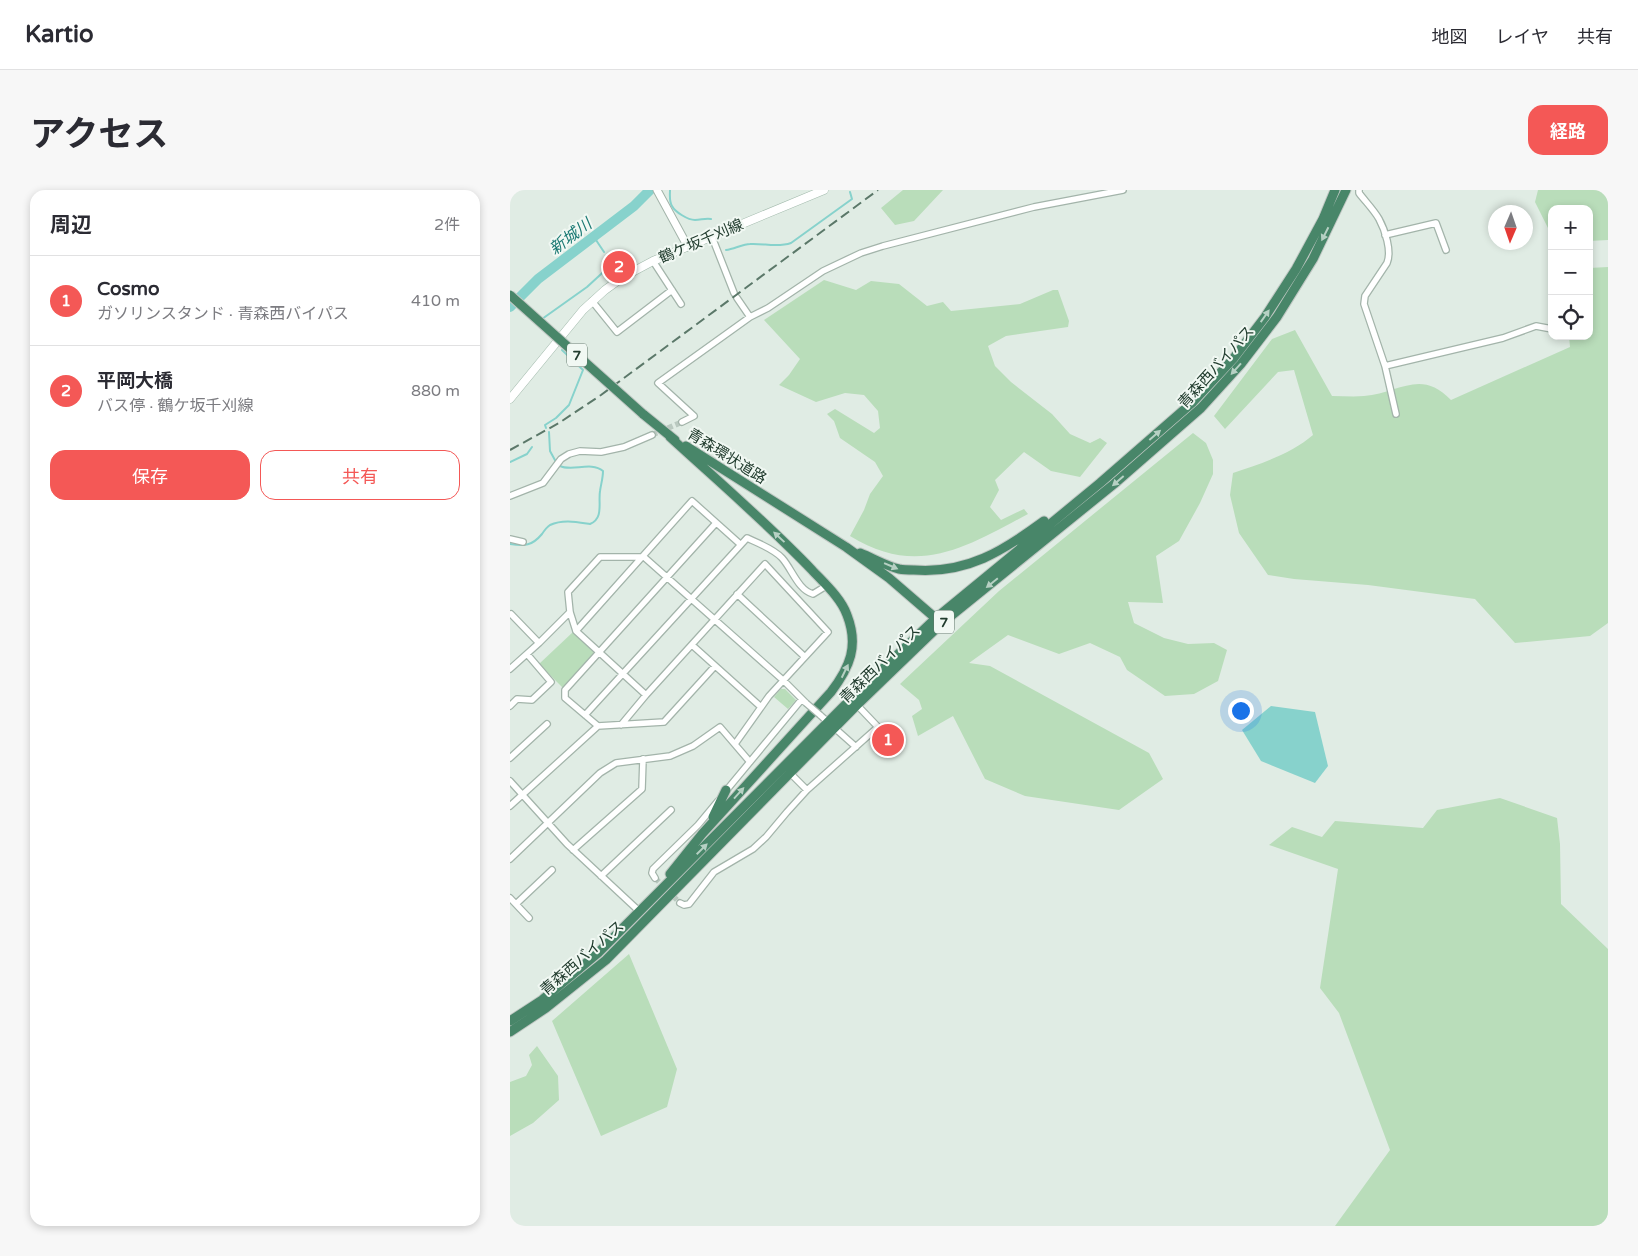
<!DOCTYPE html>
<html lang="ja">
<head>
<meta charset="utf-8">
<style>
  :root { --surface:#fff; --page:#f7f7f7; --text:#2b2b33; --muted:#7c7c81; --line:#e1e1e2; --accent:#f45856 }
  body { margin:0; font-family:"Varela Round","Noto Sans JP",sans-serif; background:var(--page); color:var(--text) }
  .controls { position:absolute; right:15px; top:15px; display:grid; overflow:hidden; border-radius:10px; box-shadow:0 2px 8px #0003 }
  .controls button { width:45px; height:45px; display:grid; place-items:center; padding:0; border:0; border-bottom:1px solid var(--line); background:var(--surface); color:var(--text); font:25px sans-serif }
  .compass { position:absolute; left:978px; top:15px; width:45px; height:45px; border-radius:50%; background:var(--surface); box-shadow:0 2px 8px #0003; rotate:182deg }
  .you { position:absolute; left:730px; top:520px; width:18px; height:18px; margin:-12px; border:4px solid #fff; border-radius:50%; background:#1a73e8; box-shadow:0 0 0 8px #1a73e833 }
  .badge { display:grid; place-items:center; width:32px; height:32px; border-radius:50%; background:var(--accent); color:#fff; font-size:16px; font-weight:700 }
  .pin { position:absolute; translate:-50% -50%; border:2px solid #fff; box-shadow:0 1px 5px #0006 }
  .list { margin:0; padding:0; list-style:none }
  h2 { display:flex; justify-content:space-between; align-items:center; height:65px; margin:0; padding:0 20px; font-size:21px }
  h2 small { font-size:16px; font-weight:400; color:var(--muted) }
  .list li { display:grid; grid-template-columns:32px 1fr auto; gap:15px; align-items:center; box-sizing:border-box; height:90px; padding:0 20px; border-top:1px solid var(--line) }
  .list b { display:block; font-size:19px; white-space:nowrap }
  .list p { margin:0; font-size:16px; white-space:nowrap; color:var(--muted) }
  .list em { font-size:16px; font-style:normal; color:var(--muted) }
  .actions { display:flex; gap:10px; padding:15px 20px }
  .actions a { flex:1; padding:11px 0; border:1px solid var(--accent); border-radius:15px; text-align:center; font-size:18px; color:var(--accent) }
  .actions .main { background:var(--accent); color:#fff }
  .icon { flex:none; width:28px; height:28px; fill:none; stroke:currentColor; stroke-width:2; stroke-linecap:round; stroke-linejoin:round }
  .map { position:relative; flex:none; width:1098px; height:1036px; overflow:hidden; border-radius:15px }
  header { display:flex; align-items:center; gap:30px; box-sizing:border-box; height:70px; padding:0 25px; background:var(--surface); border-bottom:1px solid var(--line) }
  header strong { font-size:24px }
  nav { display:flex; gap:28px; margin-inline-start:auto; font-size:18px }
  .intro { display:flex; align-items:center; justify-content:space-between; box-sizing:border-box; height:120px; padding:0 30px }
  h1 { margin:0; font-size:35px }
  .button { padding:12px 22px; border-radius:15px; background:var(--accent); color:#fff; font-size:18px; font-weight:700 }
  main { display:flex; gap:30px; padding:0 30px }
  aside { flex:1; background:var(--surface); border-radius:15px; box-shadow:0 2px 8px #0003 }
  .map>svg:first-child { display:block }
  .green { fill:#b9ddba }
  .water { fill:#87d2cc }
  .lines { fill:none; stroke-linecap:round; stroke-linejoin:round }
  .stream { stroke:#87d2cc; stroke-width:2 }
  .river { stroke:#87d2cc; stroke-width:10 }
  .minor-tunnel { stroke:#bac9c0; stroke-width:5.5; stroke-dasharray:5.5 3; stroke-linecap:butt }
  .minor-casing { stroke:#a3b4aa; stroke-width:8 }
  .tertiary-casing { stroke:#a3b4aa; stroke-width:9 }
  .secondary-casing { stroke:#a2baac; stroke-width:9 }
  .trunk-casing { stroke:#c1c8c4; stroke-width:11 }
  .minor { stroke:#fff; stroke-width:5.5 }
  .tertiary { stroke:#fff; stroke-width:7 }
  .secondary { stroke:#fff; stroke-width:8 }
  .trunk { stroke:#488669; stroke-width:9 }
  .rail { stroke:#5b7869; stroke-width:2; stroke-dasharray:10 5; stroke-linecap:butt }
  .minor-bridge-casing { stroke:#a3b4aa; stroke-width:8; stroke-linecap:butt }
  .trunk-bridge-casing { stroke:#c1c8c4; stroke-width:11; stroke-linecap:butt }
  .minor-bridge { stroke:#fff; stroke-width:5.5 }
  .trunk-bridge { stroke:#488669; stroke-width:9 }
  .oneway { fill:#b6d0c3 }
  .labels { text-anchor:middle; stroke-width:4; stroke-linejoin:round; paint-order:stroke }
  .shield { fill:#f1f8f3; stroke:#5f7469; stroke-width:1 }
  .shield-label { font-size:14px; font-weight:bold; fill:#213c2e }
  .street-label { font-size:15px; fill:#213c2e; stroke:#f1f8f3 }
  .water-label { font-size:16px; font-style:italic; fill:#1a7973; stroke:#f1f8f3 }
</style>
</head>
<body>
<header>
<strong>Kartio</strong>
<nav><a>地図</a><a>レイヤ</a><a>共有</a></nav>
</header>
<div class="intro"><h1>アクセス</h1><a class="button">経路</a></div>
<main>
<aside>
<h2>周辺<small>2件</small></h2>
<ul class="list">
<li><span class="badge">1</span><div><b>Cosmo</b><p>ガソリンスタンド · 青森西バイパス</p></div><em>410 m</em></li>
<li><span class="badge">2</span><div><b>平岡大橋</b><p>バス停 · 鶴ケ坂千刈線</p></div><em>880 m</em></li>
</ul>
<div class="actions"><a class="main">保存</a><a>共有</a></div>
</aside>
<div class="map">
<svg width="1098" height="1036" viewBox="0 0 1098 1036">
  <rect width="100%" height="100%" fill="#e0ece4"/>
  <!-- green -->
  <path class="green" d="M393,0H433L404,31L385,35L371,18Z
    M1028,0H1098V50L1079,51V19H1042V46L1025,12Z
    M1098,77V433L1080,446L1005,453L965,409L858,395L784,389L758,385L729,343L720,305L723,283C750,274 781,264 803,245L784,180L768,182L715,239L704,226L762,149L785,140L822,206C833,206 844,207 854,206C889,203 911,178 941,210L1060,157L1059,146H1079V78Z
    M314,90L346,100L361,91L389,94L417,116L433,112L441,121L510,114L543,100H548L559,131L558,137L496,146L478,156L485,176L501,192L542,224L560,244L580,253L590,248L597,253L570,287L541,281L514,262L485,290L489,300L480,317L491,330L514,319L518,324C456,357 408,388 340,346L354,320L360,304L373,286L365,272L330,248L324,231L317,224L325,219L364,243L370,238L368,221L354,205L335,203L306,212L269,195L279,185L290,169L254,130Z
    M683,243L696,253L703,270V284L690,313L669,351L646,366L653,413L618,412L624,433L654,448L678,454L704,453L717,460L708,491L684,504L655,506L617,480L610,467L580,453L549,464L498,445L459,473L480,476L639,563L653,589L609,620L515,606L475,589L443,526L408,546L402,526L412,519L409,510L390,494L489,401Z
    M63,442L83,461L84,464L53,498L29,474Z
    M271,499H275L286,510L278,519L264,507Z
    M990,608L1047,628L1050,654L1051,714L1098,759V1036H825L880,960L829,823L810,798L828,679L759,655L782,637L812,647L825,631L913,638L927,620Z
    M119,764L167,879L157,917L91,946L42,831Z
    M27,856L48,886L49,910L23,933L0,946V892L16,886L22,875L19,865Z"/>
  <!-- water -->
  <path class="water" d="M761,516L805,522L818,576L805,593L751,571L732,540Z"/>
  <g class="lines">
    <!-- stream -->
    <path class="stream" d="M160,0C160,5 159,11 162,16C165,22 178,30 185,30C191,30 195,28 201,29
      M84,47L94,62
      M216,60C224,59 233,54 240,54C254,53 267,58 281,53L342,9L340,2
      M32,129L77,97L102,74
      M36,238L35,235L46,228L59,215L73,180L52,160
      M39,242L40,261L46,272
      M0,272L17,264L22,257
      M0,354C15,356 22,356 32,344C34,341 37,337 40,335C53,329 67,332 80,334C94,328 88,313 90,301C91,294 93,288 93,281C81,271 62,282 50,276"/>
    <!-- river -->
    <path class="river" d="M0,117L28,89L124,16L140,0"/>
    <!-- minor-tunnel -->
    <path class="minor-tunnel" d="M142,245L172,232
      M145,688L170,713"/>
    <defs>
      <path id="minor" d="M849,0V3C855,11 864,20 869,29C875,40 882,61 877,73L855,106L854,114L875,176L886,224
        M875,45L926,33L936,60
        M202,47L224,103
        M143,71L171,114
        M227,108L240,127
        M82,111L107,142L162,100
        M875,176L993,148L1026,136L1042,139
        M172,232L184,226L148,193L240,127L258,118L313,81L351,63L373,56L524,17L613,0
        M0,306L33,293L51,269L59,264L70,261L91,262L114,257L142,245
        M0,349L13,352
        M227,404L295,467
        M1,424L29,453
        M66,441L182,311L230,354
        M182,455L251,517
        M0,479L29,453L60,422
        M136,505L66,441L60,422L58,402L90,367H134L274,491L296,513
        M0,516L7,509L22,510L41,492L17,464
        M75,525L237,348C248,353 264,359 272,368C282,379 288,400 303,404L316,396
        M310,525L346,557
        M111,535L136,505L255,374L318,442L259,506L225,554
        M88,536L55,508V500L206,333
        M0,568L37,534
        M281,584L297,600
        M0,591L57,654L129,721
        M215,602L292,509
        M0,616L88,536L154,532L205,476
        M63,660L132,599L133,569
        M0,669L90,583L106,573L160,566L183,556L210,537L240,572
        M91,686L161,620
        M145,688L142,683L143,679L188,635L208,611
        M0,708L19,728
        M170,713L174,715L179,714L204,682L243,659L256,647L277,622L297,600L368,537L347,515
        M6,714L42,680"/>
      <path id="tertiary" d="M147,0L178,57"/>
      <path id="secondary" d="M0,209L73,120L95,100L113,87L143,71L314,0"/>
      <path id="trunk" d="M133,224L165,250
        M176,256L336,357L379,388L430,432
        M350,363C363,368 376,376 389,379C394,380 400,380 404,380C457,384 493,361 534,331
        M203,627L216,600
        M160,684L192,644L321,502C340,477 349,456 337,425C331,408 314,393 302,380C257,333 208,291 160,247
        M0,831L32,810L88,763L344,506L426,428L590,293L683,212L723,169L755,127L786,79L813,29L825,0
        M0,842L36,818L96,770L347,515L431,434L604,294L691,218L731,174L767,127L803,69L836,0"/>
    </defs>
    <!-- minor casing -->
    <use href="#minor" class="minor-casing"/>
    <!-- tertiary casing -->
    <use href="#tertiary" class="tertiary-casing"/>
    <!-- secondary casing -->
    <use href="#secondary" class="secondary-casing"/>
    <!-- trunk casing -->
    <use href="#trunk" class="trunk-casing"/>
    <!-- minor -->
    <use href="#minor" class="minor"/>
    <!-- tertiary -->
    <use href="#tertiary" class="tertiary"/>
    <!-- secondary -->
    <use href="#secondary" class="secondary"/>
    <!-- trunk -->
    <use href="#trunk" class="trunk"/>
    <!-- rail -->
    <path class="rail" d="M0,260L49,233L91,205L368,0"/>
    <defs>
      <path id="minor-bridge" d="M296,513L310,525"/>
      <path id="trunk-bridge" d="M0,105L133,224"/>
    </defs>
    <!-- minor-bridge casing -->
    <use href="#minor-bridge" class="minor-bridge-casing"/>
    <!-- trunk-bridge casing -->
    <use href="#trunk-bridge" class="trunk-bridge-casing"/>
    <!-- minor-bridge -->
    <use href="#minor-bridge" class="minor-bridge"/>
    <!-- trunk-bridge -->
    <use href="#trunk-bridge" class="trunk-bridge"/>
  </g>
  <!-- one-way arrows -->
  <defs><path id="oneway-solid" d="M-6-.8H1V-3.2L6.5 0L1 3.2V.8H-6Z" transform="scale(1.25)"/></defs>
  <g class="oneway">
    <use href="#oneway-solid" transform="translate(815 44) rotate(117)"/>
    <use href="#oneway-solid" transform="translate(755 126) rotate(-55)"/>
    <use href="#oneway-solid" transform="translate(726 179) rotate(132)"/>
    <use href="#oneway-solid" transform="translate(645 245) rotate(-41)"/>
    <use href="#oneway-solid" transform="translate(608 291) rotate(139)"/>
    <use href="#oneway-solid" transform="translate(269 347) rotate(-137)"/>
    <use href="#oneway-solid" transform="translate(381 376) rotate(23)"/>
    <use href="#oneway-solid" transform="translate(482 393) rotate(141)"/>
    <use href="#oneway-solid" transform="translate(335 481) rotate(-64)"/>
    <use href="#oneway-solid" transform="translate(229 603) rotate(-48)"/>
    <use href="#oneway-solid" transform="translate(192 659) rotate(-45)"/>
  </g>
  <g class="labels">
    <!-- shield labels -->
    <g class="shield">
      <rect x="57" y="153.5" width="20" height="23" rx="4"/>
      <rect x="424" y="420.5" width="20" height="23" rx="4"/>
    </g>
    <g class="shield-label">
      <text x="67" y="170">7</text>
      <text x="434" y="437">7</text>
    </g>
    <!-- street labels -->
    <g class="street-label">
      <text transform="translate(191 51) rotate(-23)" y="5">鶴ケ坂千刈線</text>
      <text transform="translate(706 177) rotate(-48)" y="5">青森西バイパス</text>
      <text transform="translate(217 266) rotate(32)" y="5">青森環状道路</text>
      <text transform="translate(370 474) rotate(-44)" y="5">青森西バイパス</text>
      <text transform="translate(72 768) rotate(-41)" y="5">青森西バイパス</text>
    </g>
    <!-- water labels -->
    <g class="water-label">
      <text transform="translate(60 46) rotate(-37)" y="6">新城川</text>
    </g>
  </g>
</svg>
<div class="controls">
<button>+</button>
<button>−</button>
<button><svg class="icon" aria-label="locate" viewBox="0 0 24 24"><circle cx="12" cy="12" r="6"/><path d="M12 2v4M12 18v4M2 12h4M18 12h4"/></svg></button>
</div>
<svg class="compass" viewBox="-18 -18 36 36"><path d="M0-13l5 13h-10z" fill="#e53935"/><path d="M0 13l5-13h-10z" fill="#7c7c81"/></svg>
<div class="you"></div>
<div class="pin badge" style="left:378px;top:550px">1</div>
<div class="pin badge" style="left:109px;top:77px">2</div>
</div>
</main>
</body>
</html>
